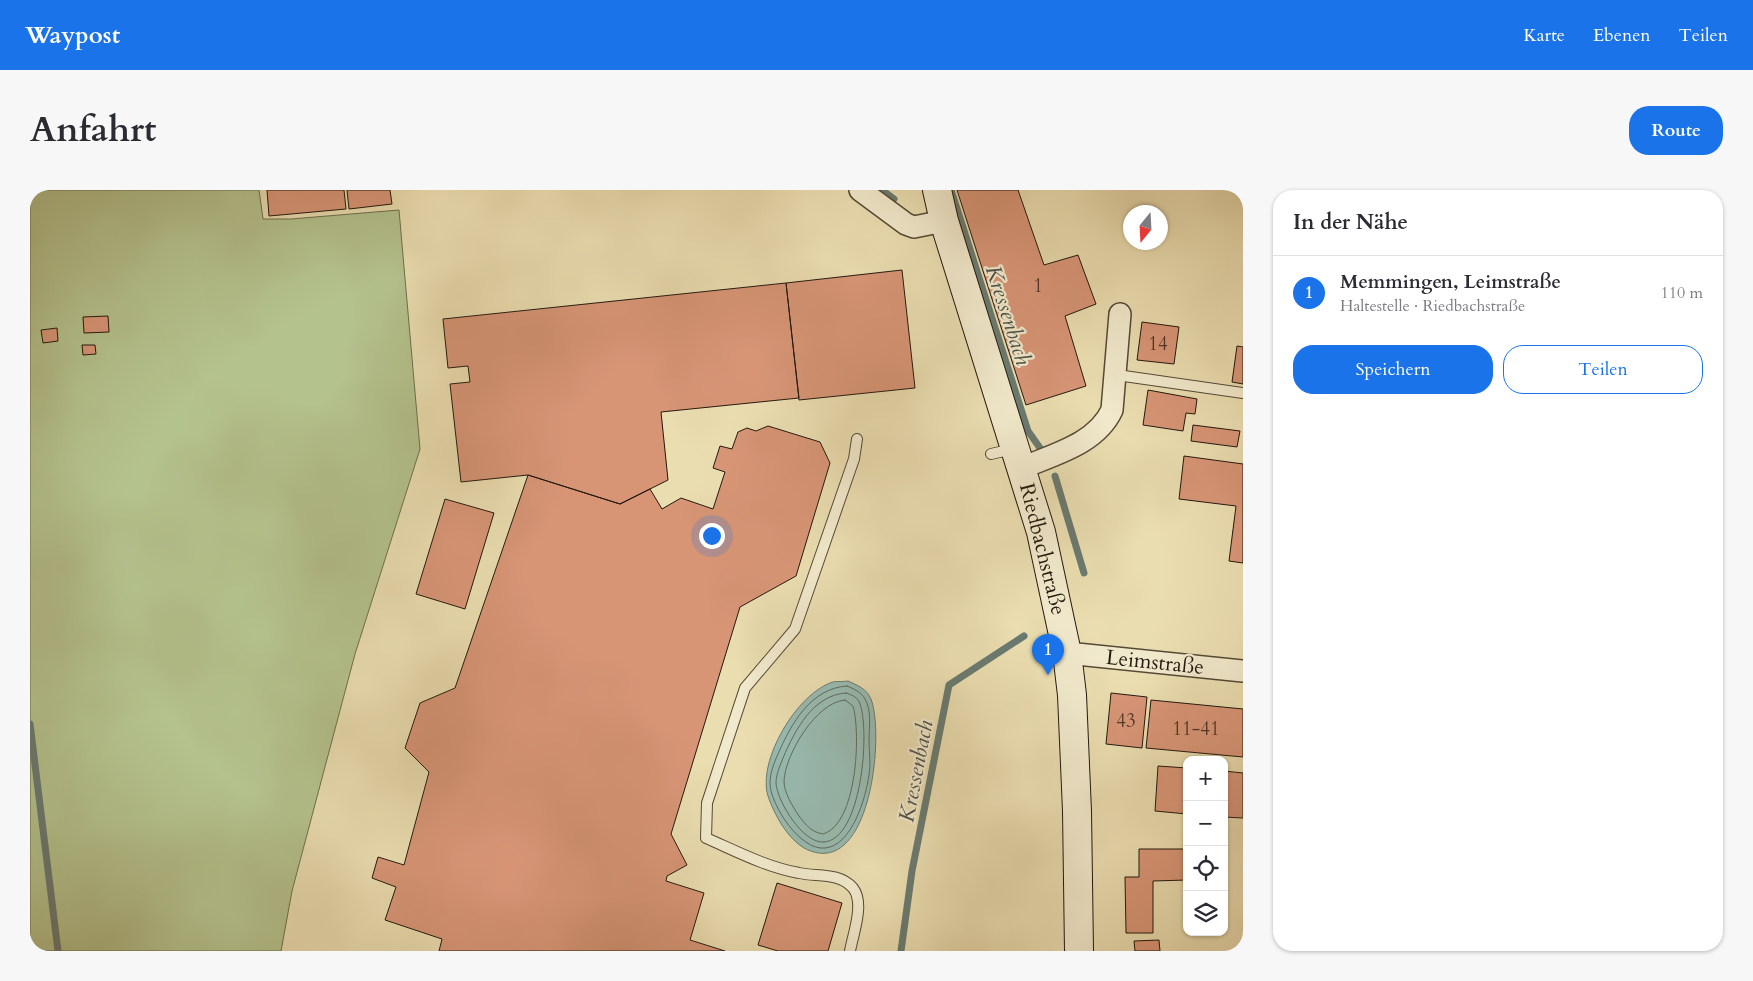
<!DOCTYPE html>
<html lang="de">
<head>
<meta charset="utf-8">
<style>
  :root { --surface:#fff; --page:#f7f7f7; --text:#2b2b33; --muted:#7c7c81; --line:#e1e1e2; --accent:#1a73e8 }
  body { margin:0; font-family:Cardo,serif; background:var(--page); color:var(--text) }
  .controls { position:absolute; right:15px; bottom:15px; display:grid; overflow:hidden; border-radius:10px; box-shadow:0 1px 4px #0004 }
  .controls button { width:45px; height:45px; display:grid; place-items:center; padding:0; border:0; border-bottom:1px solid var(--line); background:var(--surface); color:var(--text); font:25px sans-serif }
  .compass { position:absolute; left:1093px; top:15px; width:45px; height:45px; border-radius:50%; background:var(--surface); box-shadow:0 1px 4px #0004; rotate:198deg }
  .you { position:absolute; left:681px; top:345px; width:18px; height:18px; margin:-12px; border:4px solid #fff; border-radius:50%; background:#1a73e8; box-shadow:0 0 0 8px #1a73e833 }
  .badge { display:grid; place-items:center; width:32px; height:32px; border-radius:50%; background:var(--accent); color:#fff; font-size:16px; font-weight:700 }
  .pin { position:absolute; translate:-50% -41px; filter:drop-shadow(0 1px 2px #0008) }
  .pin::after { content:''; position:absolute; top:26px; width:18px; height:15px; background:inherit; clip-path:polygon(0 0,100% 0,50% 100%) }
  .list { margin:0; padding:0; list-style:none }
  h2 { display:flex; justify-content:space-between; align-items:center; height:65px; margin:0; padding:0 20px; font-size:21px }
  h2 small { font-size:16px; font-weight:400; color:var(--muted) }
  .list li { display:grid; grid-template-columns:32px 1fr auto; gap:15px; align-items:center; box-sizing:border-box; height:75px; padding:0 20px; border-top:1px solid var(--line) }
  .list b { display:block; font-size:19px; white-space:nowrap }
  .list p { margin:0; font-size:16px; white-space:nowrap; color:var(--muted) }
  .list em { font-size:16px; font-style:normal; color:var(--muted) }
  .actions { display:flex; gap:10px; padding:15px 20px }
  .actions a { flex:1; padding:11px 0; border:1px solid var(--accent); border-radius:20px; text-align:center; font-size:18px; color:var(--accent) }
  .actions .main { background:var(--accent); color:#fff }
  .icon { flex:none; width:28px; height:28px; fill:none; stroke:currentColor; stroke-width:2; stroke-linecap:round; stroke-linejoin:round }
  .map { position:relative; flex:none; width:1213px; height:761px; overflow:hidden; border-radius:20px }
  header { display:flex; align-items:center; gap:30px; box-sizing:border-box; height:70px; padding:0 25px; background:var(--accent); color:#fff }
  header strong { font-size:24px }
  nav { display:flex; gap:28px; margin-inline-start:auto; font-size:18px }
  .intro { display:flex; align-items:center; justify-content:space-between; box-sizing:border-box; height:120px; padding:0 30px }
  h1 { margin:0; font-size:35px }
  .button { padding:12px 22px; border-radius:20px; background:var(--accent); color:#fff; font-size:18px; font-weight:700 }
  main { display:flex; gap:30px; padding:0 30px }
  aside { flex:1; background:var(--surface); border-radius:20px; box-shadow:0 1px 4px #0004 }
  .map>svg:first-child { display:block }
  .green { fill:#b4c28d; stroke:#6c6e4e }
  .water { fill:#98bbb1; stroke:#6a7a70 }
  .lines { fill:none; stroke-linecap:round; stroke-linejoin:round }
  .shore { stroke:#5e6a60; stroke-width:1 }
  .stream { stroke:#6a7a70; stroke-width:7 }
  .building { fill:#d79576; stroke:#24190f }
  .lane-casing { stroke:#564a37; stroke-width:12 }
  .street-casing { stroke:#564a37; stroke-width:24 }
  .secondary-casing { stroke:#24190f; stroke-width:30 }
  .lane { stroke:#f1e9cc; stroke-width:10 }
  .street { stroke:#f1e9cc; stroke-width:21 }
  .secondary { stroke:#f1e9cc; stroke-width:28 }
  .labels { text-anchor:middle; stroke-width:4.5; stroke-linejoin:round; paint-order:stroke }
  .number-label { font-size:19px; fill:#513829 }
  .street-label { font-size:21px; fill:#24190f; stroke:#f1e9cc }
  .water-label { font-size:22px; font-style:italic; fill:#4d5248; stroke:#f1e9cc }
</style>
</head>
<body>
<header>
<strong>Waypost</strong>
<nav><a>Karte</a><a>Ebenen</a><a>Teilen</a></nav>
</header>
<div class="intro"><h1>Anfahrt</h1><a class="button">Route</a></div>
<main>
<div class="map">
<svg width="1213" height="761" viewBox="0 0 1213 761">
  <rect width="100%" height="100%" fill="#eaddb0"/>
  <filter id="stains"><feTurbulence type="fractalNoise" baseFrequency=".004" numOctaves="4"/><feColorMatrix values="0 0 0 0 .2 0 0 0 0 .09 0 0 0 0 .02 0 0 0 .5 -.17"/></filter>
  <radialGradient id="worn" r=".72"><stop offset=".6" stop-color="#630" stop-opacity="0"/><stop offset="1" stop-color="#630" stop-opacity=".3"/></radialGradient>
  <!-- green -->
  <path class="green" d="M0,0H229L233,29H261L369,20L390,259L325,464L262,701L251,761H0Z"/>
  <!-- water -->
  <path class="water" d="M818,491C827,495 837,499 841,509C855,546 840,693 774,658C757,648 744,624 738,606C727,571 767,503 803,492C807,491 813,492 818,491Z"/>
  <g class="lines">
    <!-- shore -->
    <path class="shore" d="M817,496C824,499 831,502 835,509C842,521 839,537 839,550C839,561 841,574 839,585C836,607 822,656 795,658C770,661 740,614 740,593C740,583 744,573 748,564C761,534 781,498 817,496Z
      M816,503C822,505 828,507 830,514C840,541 832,649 794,652C773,654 747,611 746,593C746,584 750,576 753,568C765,540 783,505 816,503Z
      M815,510L823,516C831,544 827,634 793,644C781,642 776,635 769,626C763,617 754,603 754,591C755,565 786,512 815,510Z"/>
    <!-- stream -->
    <path class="stream" d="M852,0L864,9
      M921,0L998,241L1010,258
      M1025,286L1054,383
      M0,534L28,761
      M871,761L882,681L919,495L994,446"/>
  </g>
  <!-- building -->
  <path class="building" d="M237,0H314L316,19L239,26Z
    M317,0H360L362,14L319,19Z
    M927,0H988L1014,75L1048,65L1066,114L1035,126L1056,196L996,215Z
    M872,80L885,198L769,210L756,93Z
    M756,93L769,208L631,222L638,290L590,314L498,285L431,292L420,194L440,192L438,176L418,178L413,129Z
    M78,126L79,142L54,143L53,127Z
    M1112,132L1149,137L1144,174L1107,170Z
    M27,138L28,151L13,153L11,140Z
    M52,155H65L66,164L53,165Z
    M1207,156L1213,157V194L1202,192Z
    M1118,200L1167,209L1165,224L1156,223L1153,241L1113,235Z
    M1163,235L1210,241L1207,257L1161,251Z
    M738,236L790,252L800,273L766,386L710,417L641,644L657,675L637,686L636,691L674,703L660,750L695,761H409L412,749L355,730L366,697L342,688L348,667L374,675L399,582L375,558L390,513L425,498L498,285L590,314L620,299L632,319L651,308L683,319L695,282L683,278L690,256L702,259L708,242L717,238L726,241Z
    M1154,266L1213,274V373L1199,371L1206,316L1149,309Z
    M415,309L464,323L435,419L386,404Z
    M1081,503L1117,507L1112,558L1076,554Z
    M1121,510L1213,519V567L1116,558Z
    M1128,576L1157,578V624L1125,621Z
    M1194,581L1213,583V628L1194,627Z
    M1109,659H1157V690L1123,691V743H1096L1095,687H1109Z
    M747,693L812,713L798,761H748L728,755Z
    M1129,750L1130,761H1105L1104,751Z"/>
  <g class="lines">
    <defs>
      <path id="lane" d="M1087,185L1213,203
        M961,264L983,259
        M820,761C823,744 835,713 823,698C809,682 787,687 769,683C736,677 706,661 676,648L677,613L715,498L765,439L824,269L827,249"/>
      <path id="street" d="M830,0L876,34L884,37L914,31
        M992,278C1025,264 1066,254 1082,220L1090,124
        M1037,463L1213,481"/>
      <path id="secondary" d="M907,0L914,31L1011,342L1037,463L1042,505L1047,621L1049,761"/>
    </defs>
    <!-- lane casing -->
    <use href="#lane" class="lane-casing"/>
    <!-- street casing -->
    <use href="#street" class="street-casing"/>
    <!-- secondary casing -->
    <use href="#secondary" class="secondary-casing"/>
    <!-- lane -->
    <use href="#lane" class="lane"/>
    <!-- street -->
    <use href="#street" class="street"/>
    <!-- secondary -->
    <use href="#secondary" class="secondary"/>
  </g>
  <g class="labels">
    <!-- number labels -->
    <g class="number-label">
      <text x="1008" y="102">1</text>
      <text x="1128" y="160">14</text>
      <text x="1096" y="537">43</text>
      <text x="1166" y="545">11-41</text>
    </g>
    <!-- street labels -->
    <g class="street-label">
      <text transform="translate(1013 359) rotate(76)" y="7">Riedbachstraße</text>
      <text transform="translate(1125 472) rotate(6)" y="7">Leimstraße</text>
    </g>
    <!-- water labels -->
    <g class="water-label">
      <text transform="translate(979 125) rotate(72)" y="8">Kressenbach</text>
      <text transform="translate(885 581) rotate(-79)" y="8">Kressenbach</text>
    </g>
  </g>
  <rect width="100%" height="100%" filter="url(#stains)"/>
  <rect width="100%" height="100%" fill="url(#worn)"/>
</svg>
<div class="controls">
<button>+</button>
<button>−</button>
<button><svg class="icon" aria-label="locate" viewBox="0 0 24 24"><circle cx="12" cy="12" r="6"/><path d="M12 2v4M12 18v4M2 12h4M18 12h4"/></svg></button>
<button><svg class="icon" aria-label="layers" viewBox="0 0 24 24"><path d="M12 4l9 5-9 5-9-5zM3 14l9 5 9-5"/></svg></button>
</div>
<svg class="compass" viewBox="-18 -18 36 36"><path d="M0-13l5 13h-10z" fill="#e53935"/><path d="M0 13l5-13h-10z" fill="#7c7c81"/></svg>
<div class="you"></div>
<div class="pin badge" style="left:1018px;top:485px">1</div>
</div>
<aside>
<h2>In der Nähe<small></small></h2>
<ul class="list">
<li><span class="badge">1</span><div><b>Memmingen, Leimstraße</b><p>Haltestelle · Riedbachstraße</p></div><em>110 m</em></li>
</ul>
<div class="actions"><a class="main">Speichern</a><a>Teilen</a></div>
</aside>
</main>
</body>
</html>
